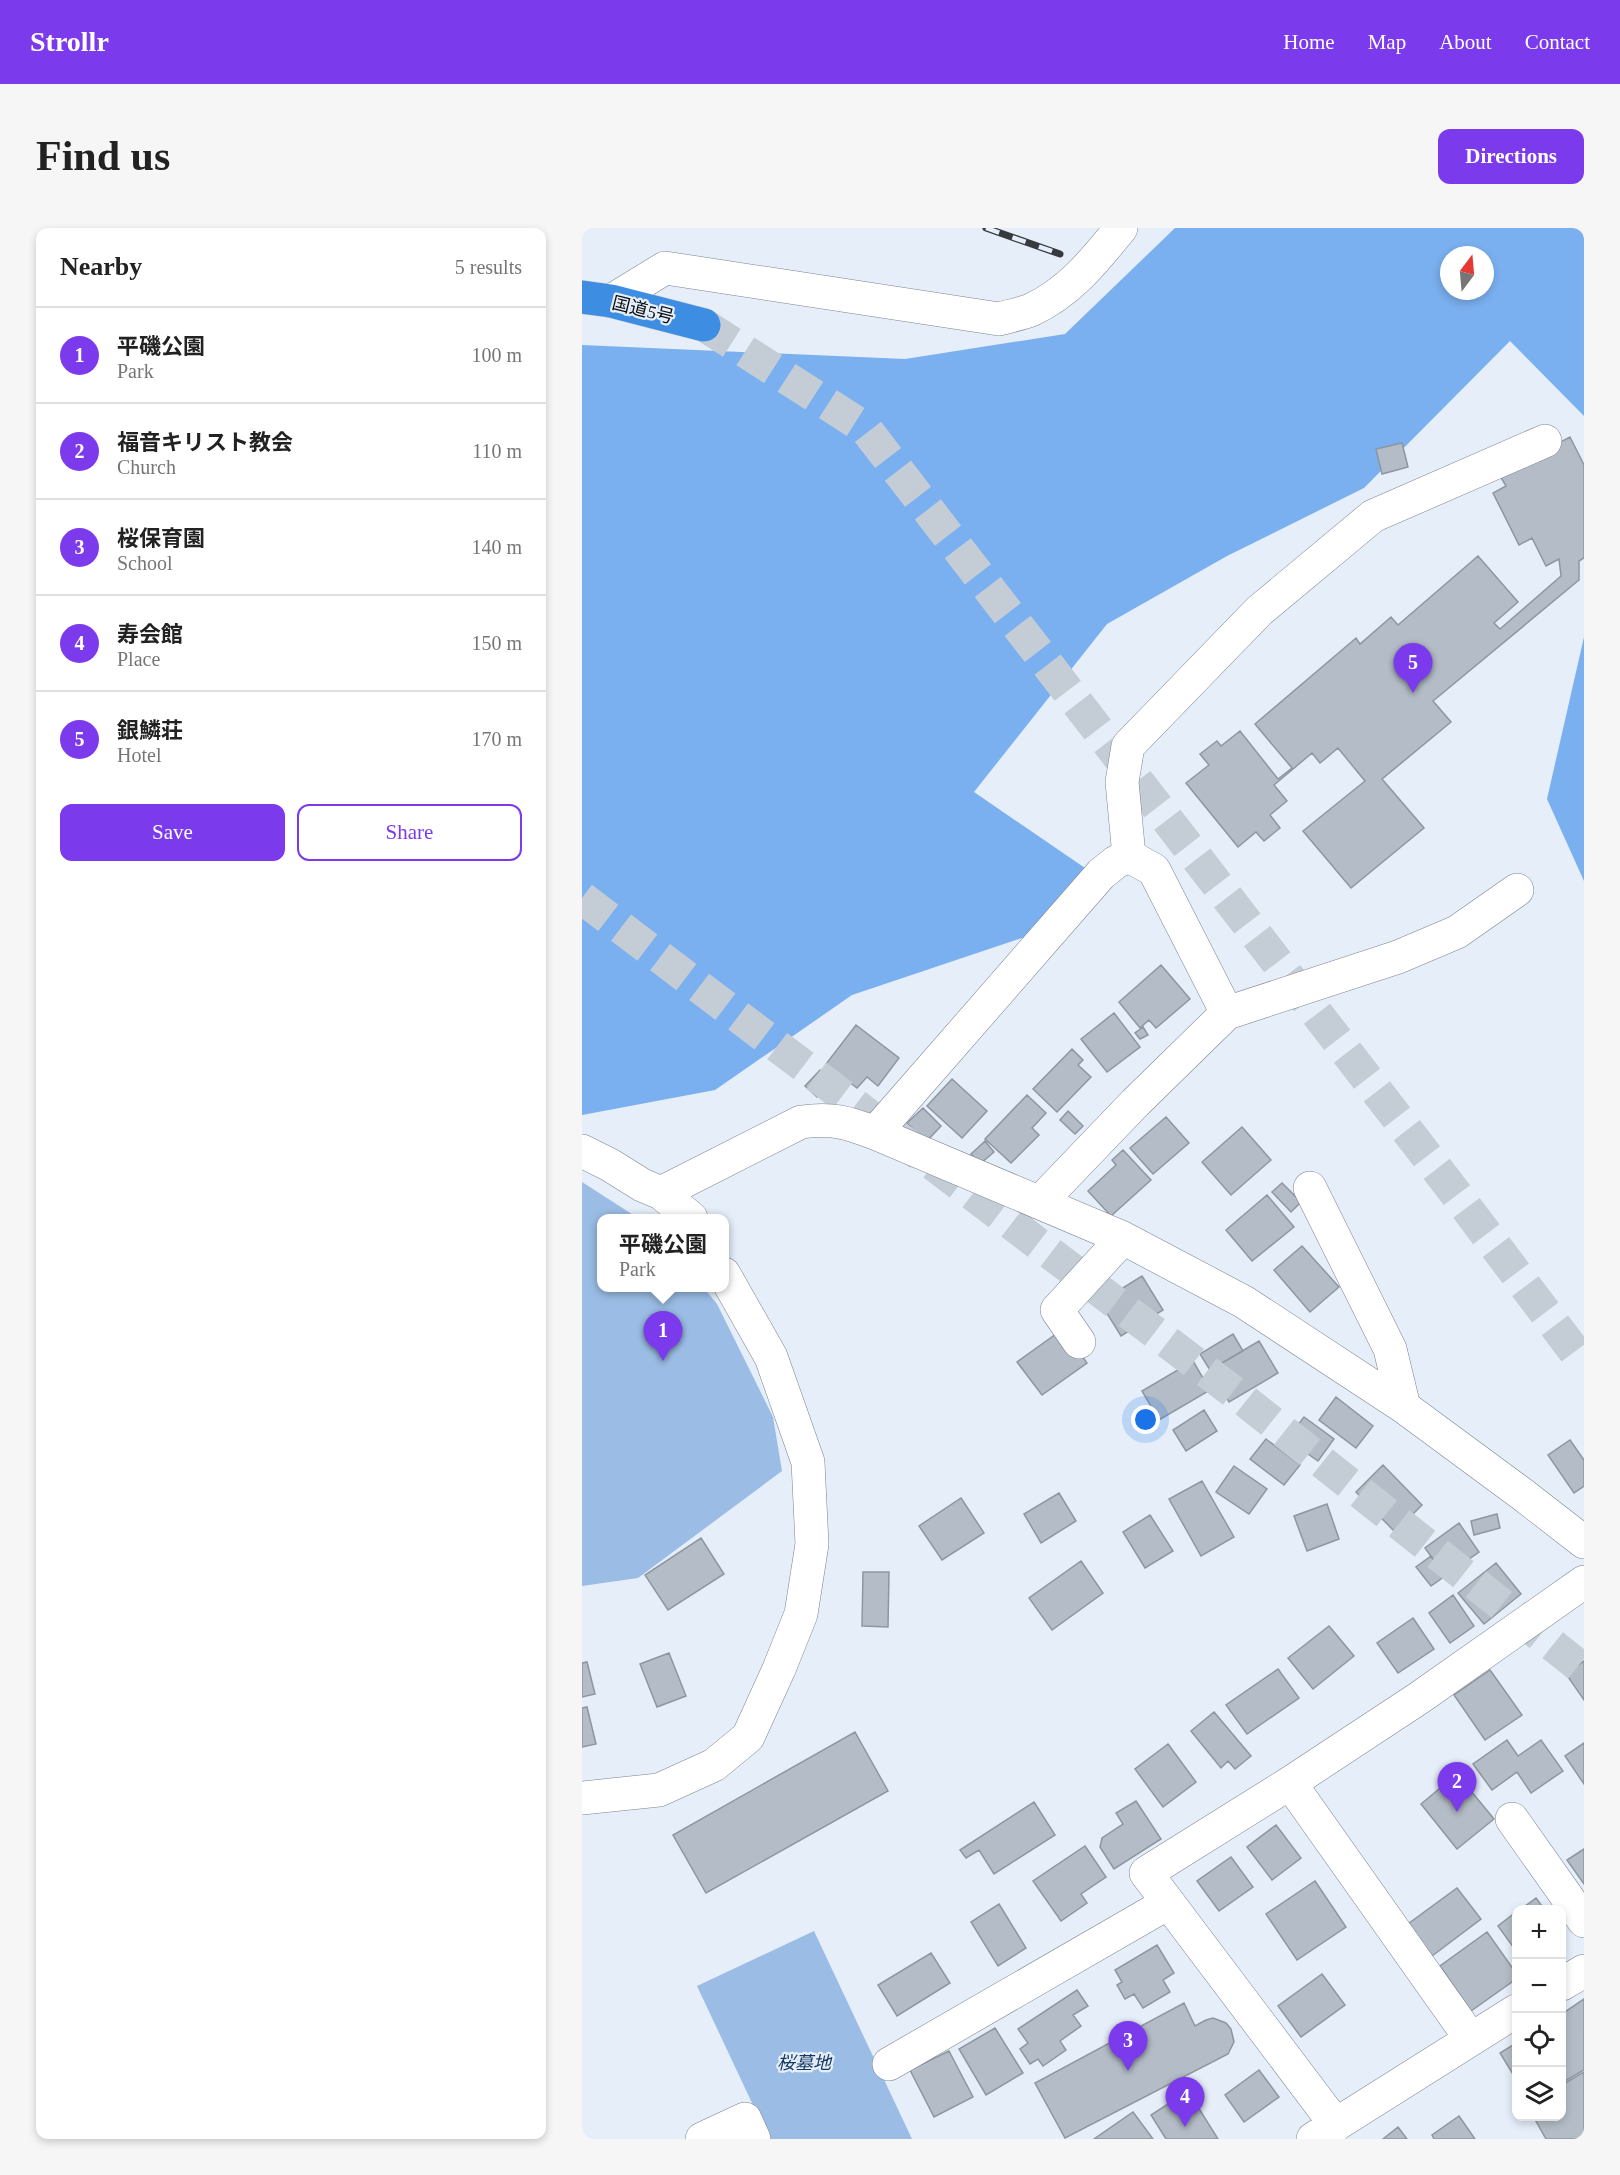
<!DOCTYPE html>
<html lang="en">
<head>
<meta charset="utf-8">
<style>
  :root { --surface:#fff; --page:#f6f6f6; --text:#222; --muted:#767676; --line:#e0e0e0; --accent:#7c3aed }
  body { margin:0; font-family:"Times New Roman","Noto Sans JP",serif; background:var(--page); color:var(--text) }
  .controls { position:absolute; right:18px; bottom:18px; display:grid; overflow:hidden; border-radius:12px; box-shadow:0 3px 9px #0003 }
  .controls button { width:54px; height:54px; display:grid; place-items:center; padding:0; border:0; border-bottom:2px solid var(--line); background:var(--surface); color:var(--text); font:30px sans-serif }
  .compass { position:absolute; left:858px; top:18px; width:54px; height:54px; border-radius:50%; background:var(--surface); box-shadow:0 3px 9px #0003; rotate:16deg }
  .you { position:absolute; left:564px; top:1192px; width:21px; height:21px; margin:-15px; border:4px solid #fff; border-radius:50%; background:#1a73e8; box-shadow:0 0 0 9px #1a73e833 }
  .badge { display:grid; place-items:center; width:39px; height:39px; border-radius:50%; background:var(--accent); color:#fff; font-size:20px; font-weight:700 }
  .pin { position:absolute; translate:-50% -50px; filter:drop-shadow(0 2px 3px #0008) }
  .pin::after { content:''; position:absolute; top:32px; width:21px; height:18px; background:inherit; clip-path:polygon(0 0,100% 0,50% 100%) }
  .popup { position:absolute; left:15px; top:986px; width:132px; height:78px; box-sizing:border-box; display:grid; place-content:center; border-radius:12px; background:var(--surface); filter:drop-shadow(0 2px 4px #0005); font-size:20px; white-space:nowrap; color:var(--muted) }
  .popup b { font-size:22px; color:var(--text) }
  .popup::after { content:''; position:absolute; left:50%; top:100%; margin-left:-12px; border:12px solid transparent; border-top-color:var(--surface) }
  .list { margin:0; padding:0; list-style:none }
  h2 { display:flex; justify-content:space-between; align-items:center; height:78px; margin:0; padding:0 24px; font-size:26px }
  h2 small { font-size:20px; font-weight:400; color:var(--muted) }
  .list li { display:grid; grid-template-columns:39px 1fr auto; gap:18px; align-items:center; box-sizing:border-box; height:96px; padding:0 24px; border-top:2px solid var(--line) }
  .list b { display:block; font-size:22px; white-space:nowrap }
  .list p { margin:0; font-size:20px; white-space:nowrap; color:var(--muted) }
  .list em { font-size:20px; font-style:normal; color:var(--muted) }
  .actions { display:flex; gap:12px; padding:18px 24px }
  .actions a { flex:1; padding:14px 0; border:2px solid var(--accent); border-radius:12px; text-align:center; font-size:21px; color:var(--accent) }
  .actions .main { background:var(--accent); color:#fff }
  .icon { flex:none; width:33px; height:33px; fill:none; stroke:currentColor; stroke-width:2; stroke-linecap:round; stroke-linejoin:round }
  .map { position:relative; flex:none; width:1002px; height:1911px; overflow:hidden; border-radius:12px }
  header { display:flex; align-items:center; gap:36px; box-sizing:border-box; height:84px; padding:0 30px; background:var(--accent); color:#fff }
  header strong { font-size:28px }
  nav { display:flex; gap:33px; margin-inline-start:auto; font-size:21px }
  .intro { display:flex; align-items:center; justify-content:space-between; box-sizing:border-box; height:144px; padding:0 36px }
  h1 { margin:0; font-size:42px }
  .button { padding:15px 27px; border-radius:12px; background:var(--accent); color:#fff; font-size:21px; font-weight:700 }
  main { display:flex; gap:36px; padding:0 36px }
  aside { flex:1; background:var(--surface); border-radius:12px; box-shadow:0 3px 9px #0003 }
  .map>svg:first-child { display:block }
  .green { fill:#9bbde5 }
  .forest { fill:#7ab0ef; fill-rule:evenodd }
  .building { fill:#b4bdc7; stroke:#8e96a0; stroke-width:1.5 }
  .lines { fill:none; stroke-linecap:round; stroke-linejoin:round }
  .highway-tunnel { stroke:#c4ccd6; stroke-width:33; stroke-dasharray:33 16; stroke-linecap:butt }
  .minor-casing { stroke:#7c848e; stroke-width:34 }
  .highway-casing { stroke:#cececf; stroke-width:34 }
  .minor { stroke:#fff; stroke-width:33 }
  .highway { stroke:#3d8de3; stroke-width:33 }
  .rail-casing { stroke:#373b3f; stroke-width:7 }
  .rail { stroke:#e5eef9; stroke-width:4.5; stroke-dasharray:14; stroke-linecap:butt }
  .labels { text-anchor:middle; stroke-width:4.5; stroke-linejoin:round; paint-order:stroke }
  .street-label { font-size:18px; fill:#090c0f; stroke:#e5eef9 }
  .park-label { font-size:18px; font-style:italic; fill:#133961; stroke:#e5eef9 }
</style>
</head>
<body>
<header>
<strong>Strollr</strong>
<nav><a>Home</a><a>Map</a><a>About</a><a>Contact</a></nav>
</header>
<div class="intro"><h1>Find us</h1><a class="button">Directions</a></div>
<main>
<aside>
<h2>Nearby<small>5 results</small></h2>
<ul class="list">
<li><span class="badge">1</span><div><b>平磯公園</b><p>Park</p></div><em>100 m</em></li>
<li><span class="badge">2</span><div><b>福音キリスト教会</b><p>Church</p></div><em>110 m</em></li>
<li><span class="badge">3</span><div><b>桜保育園</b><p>School</p></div><em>140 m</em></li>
<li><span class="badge">4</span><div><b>寿会館</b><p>Place</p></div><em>150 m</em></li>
<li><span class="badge">5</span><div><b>銀鱗荘</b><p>Hotel</p></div><em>170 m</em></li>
</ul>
<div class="actions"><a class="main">Save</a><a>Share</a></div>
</aside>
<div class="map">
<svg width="1002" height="1911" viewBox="0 0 1002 1911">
  <rect width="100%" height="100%" fill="#e5eef9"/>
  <!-- green -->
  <path class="green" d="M0,954L56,990H20V1060H122L135,1076L191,1189L200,1243L56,1350L0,1358Z
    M232,1703L330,1911H187L115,1758Z"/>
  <!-- forest -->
  <path class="forest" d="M593,0H1002V188L928,113L782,260L645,328L525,396L392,564L503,640L458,704L270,767L133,862L0,887V117L323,131L483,106ZM867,27H903V63H867Z
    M1002,409V653L965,571Z"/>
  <!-- building -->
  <path class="building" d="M988,209L1002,237V330L997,333V352L851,473L869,494L800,551L842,600L769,660L721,603L783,553L756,520L738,535L730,525L692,557L705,573L688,587L698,600L682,613L674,604L656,619L604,555L627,537L618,526L635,513L639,518L658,503L696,551L710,540L673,496L774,410L778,416L809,389L816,397L896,328L936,374L912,395L918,401L979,348L977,331L964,338L950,310L937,317L911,265L924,258L917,246Z
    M820,215L826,239L800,246L794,221Z
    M579,737L608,771L574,800L567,792L558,800L537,774Z
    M532,785L558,819L525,844L499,811Z
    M274,797L317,830L296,858L285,849L275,860L244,836Z
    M561,799L566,807L558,811L553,805Z
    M490,821L501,832L496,837L509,849L475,884L451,861Z
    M238,842L250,853L235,869L223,858Z
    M370,851L405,883L380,910L345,878Z
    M445,867L464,885L450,900L457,907L429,935L403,911Z
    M341,880L359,898L344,914L325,895Z
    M486,883L501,898L493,906L478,892Z
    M584,889L607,915L571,946L548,920Z
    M660,899L689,932L649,967L620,934Z
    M403,913L412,924L398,936L389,926Z
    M541,922L569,952L529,988L506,963L534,937L530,932Z
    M700,955L719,974L709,984L690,964Z
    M685,967L712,999L670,1033L644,1002Z
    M720,1018L757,1059L728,1084L692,1042Z
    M560,1048L581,1082L539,1108L518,1074Z
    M481,1101L505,1135L460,1167L435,1134Z
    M651,1106L661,1123L628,1142L618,1126Z
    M677,1113L696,1145L647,1174L628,1142Z
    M611,1133L628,1162L577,1192L560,1163Z
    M754,1169L791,1198L774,1220L737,1192Z
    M622,1182L635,1203L604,1223L591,1202Z
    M722,1189L752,1211L736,1233L705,1211Z
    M684,1211L718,1237L702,1257L668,1231Z
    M988,1212L1002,1232V1258L992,1265L966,1227Z
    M801,1237L840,1277L813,1304L774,1264Z
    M652,1238L685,1261L667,1286L634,1264Z
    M620,1253L652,1309L619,1328L587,1271Z
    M477,1265L494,1293L459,1315L442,1286Z
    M379,1270L402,1305L360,1332L337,1298Z
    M745,1276L757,1311L725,1323L712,1288Z
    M915,1286L918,1300L892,1307L889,1293Z
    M568,1287L591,1323L563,1340L541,1304Z
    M877,1295L897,1324L863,1348L843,1320Z
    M119,1310L142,1346L86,1382L63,1347Z
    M849,1328L863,1348L849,1358L834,1339Z
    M499,1333L521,1365L470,1402L447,1370Z
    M914,1335L939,1366L902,1396L876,1365Z
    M281,1344H307L306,1399L280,1398Z
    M871,1367L892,1398L868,1415L847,1385Z
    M831,1390L852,1421L816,1445L795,1415Z
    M747,1398L772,1428L731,1461L706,1430Z
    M87,1425L104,1468L75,1479L58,1436Z
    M1002,1433V1472L984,1446Z
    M5,1434L13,1466L0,1469V1435Z
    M696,1441L717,1470L665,1506L644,1477Z
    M908,1442L940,1487L903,1512L872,1467Z
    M5,1479L14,1516L0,1519V1480Z
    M632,1484L669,1528L653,1541L646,1533L639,1540L609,1503Z
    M273,1504L306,1563L124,1665L91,1607Z
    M925,1512L936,1528L959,1512L981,1543L949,1565L935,1544L910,1562L891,1536Z
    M1002,1515V1556L983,1528Z
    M586,1516L614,1554L581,1579L553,1541Z
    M875,1546L912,1591L875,1621L839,1576Z
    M554,1573L579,1611L532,1641L518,1619L520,1610L541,1596L534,1585Z
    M452,1574L473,1607L412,1646L397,1622L384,1630L378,1622Z
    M694,1597L719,1630L690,1652L665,1619Z
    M503,1618L524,1649L499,1666L505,1675L479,1693L451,1653Z
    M1002,1621V1656L985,1632Z
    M649,1629L671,1659L637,1683L615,1653Z
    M733,1653L764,1699L715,1732L684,1686Z
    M875,1660L899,1691L850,1728L826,1696Z
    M954,1670L963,1682H938Z
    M417,1676L444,1720L416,1738L389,1694Z
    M934,1684V1723L916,1698Z
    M905,1704L934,1745V1751L889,1783L858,1738Z
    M575,1717L592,1745L581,1752L588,1764L561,1780L552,1766L543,1771L535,1757L540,1754L533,1742Z
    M349,1725L368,1755L315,1788L296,1757Z
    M740,1746L763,1777L719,1809L696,1778Z
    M495,1762L506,1778L491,1787L499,1798L478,1813L484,1822L461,1838L456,1831L448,1836L438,1821L446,1815L436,1801Z
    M1002,1771V1842L980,1855V1786Z
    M602,1775L613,1798L624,1792L631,1790L644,1795L649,1801L652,1814L646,1826L483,1910L453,1855Z
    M413,1800L441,1845L404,1867L377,1821Z
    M934,1815V1851L918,1825Z
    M367,1823L391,1869L352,1889L328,1842Z
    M677,1842L697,1869L662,1894L643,1867Z
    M1002,1844V1911H964L951,1888H980V1857Z
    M606,1863L636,1911H584L569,1887Z
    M551,1884L571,1911H512Z
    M877,1888L893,1911H852L850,1907Z
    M816,1899L825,1911H801Z"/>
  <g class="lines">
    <!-- highway-tunnel -->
    <path class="highway-tunnel" d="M122,97L283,200L871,962L1002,1136
      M0,670L662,1172L1002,1442"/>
    <defs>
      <path id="minor" d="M29,73L83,40L417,91C427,88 439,86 449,82C488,64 513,32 539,0
        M547,628L540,554L546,518L677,383L791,288L963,213
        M293,905L519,646L534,634L547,628L572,642L645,785
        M0,923L28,937L60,957L79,965L109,990
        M728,960L808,1121L822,1179
        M79,965L219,894C251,890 264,894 293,905L541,1010L662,1074L822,1179L940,1266L1002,1314
        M458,974L553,875L645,785L816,729L875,704L935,662
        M497,1114L475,1082L541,1010
        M708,1555L889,1811
        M0,1570L77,1562L132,1537L166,1509L197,1441L219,1386L230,1316L226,1234L189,1129L142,1046
        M930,1591L1002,1693
        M980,1756L1002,1743
        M307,1836L586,1675
        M754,1897L564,1645L708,1555L837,1470L1002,1354
        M120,1911L163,1891L172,1911
        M731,1911L934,1783"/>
      <path id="highway" d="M0,69L29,73L122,97"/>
    </defs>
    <!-- minor casing -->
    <use href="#minor" class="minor-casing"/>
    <!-- highway casing -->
    <use href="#highway" class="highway-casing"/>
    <!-- minor -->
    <use href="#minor" class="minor"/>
    <!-- highway -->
    <use href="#highway" class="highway"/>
    <defs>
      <path id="rail" d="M404,0L478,26"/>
    </defs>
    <!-- rail casing -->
    <use href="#rail" class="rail-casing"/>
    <!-- rail -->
    <use href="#rail" class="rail"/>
  </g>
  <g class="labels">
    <!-- street labels -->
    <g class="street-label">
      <text transform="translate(61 82) rotate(14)" y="6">国道5号</text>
    </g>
    <!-- park labels -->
    <g class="park-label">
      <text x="222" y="1841">桜墓地</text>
    </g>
  </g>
</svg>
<div class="controls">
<button>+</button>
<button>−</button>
<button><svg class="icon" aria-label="locate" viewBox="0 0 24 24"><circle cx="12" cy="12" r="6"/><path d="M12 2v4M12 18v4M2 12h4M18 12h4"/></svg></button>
<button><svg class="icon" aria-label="layers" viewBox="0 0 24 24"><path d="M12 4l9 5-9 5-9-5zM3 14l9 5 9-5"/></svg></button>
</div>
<svg class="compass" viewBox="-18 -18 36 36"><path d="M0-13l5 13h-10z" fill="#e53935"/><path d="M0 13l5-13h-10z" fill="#767676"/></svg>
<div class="you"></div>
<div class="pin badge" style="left:81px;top:1133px">1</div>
<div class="popup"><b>平磯公園</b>Park</div>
<div class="pin badge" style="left:875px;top:1584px">2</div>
<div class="pin badge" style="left:546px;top:1843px">3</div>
<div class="pin badge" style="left:603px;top:1899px">4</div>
<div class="pin badge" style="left:831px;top:465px">5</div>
</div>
</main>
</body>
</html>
